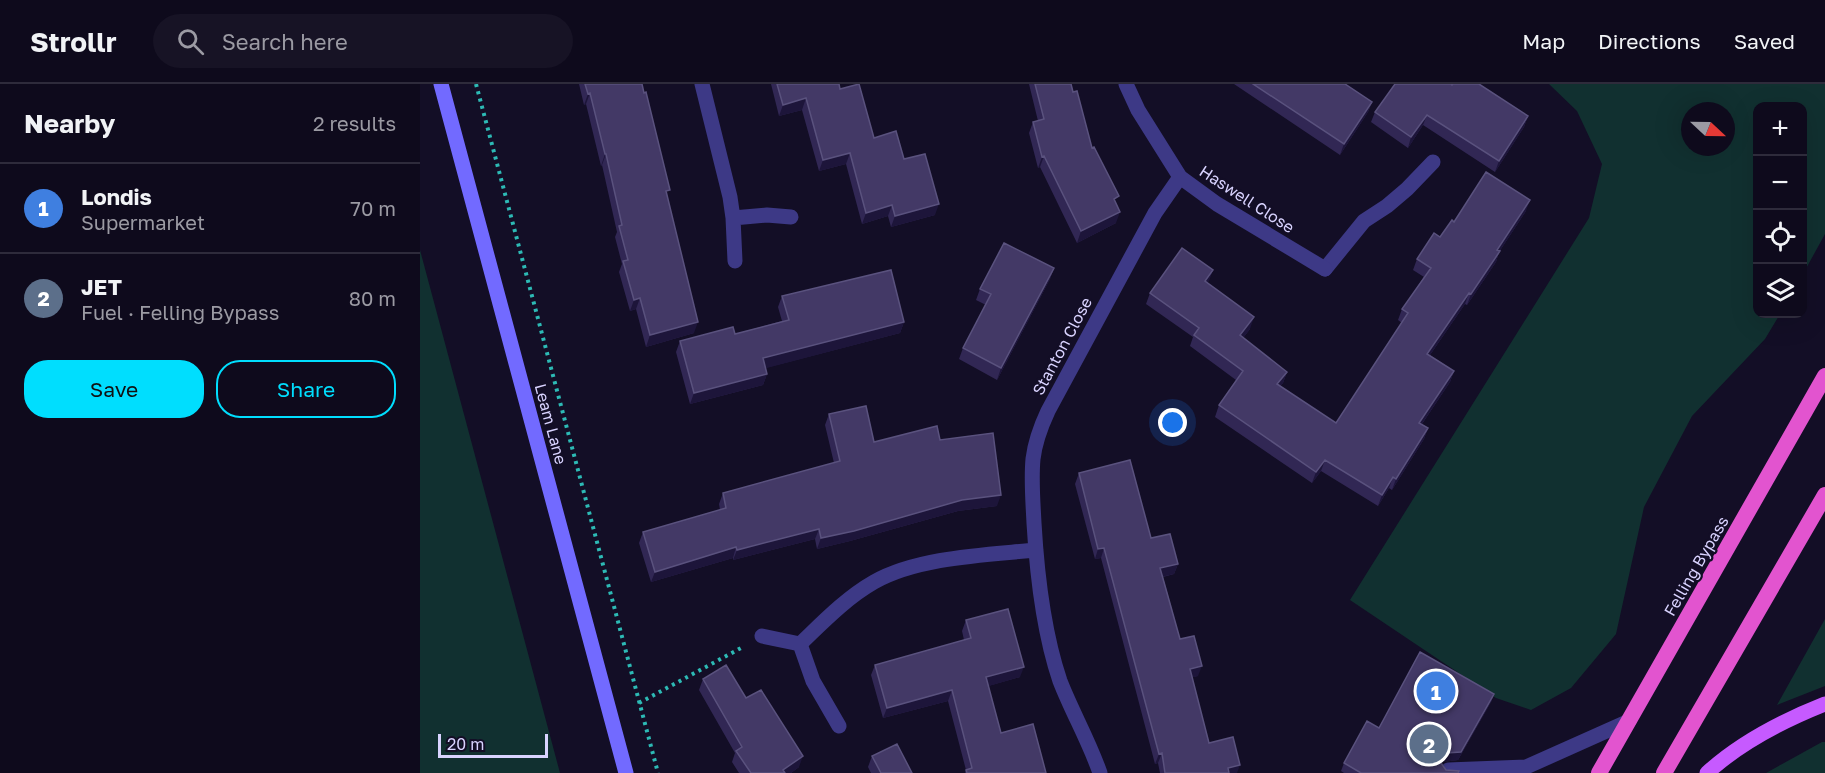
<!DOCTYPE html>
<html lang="en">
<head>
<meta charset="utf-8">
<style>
  :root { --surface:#0e0a1c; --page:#171325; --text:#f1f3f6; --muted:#9b9aa3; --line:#2e2b3b; --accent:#00defe }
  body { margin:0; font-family:"Golos Text",sans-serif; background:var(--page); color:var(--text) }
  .controls { position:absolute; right:18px; top:18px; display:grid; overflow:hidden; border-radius:12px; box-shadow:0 6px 24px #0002 }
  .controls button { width:54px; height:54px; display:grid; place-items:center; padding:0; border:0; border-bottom:2px solid var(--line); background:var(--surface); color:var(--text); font:30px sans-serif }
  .compass { position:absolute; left:1261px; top:18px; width:54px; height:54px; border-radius:50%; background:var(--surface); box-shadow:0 6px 24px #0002; rotate:112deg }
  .scale { position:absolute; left:18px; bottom:15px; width:110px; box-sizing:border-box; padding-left:6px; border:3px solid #d9d3ff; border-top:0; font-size:16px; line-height:21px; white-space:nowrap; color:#d9d3ff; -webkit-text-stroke:4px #130e26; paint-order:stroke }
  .you { position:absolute; left:753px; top:339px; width:21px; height:21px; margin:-15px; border:4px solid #fff; border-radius:50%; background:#1a73e8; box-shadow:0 0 0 9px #1a73e833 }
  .badge { display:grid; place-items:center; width:39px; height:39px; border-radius:50%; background:var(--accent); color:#fff; font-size:20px; font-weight:700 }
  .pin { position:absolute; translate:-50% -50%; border:3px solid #fff; box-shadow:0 2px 6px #0006 }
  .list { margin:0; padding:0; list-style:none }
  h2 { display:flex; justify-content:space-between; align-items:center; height:78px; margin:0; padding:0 24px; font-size:26px }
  h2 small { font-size:20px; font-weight:400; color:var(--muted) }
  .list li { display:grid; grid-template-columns:39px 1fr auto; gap:18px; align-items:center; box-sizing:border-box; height:90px; padding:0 24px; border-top:2px solid var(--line) }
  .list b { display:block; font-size:22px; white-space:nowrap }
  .list p { margin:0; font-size:20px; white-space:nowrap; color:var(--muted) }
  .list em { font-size:20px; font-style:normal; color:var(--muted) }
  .actions { display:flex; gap:12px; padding:18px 24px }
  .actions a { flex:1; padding:14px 0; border:2px solid var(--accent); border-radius:24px; text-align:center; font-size:21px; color:var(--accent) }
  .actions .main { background:var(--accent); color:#111 }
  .icon { flex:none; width:33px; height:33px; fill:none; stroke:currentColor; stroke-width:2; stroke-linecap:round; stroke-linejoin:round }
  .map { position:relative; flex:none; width:1405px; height:689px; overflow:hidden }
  header { display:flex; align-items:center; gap:36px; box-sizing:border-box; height:84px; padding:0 30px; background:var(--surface); border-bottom:2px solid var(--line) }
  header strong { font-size:28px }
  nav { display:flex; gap:33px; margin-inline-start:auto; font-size:21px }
  .search { width:420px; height:54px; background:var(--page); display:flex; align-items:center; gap:15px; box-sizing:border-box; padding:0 21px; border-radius:33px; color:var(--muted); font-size:22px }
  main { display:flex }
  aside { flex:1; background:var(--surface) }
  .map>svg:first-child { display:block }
  .green { fill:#113030; fill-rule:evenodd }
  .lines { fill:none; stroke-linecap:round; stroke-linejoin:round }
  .path { stroke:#2dbab5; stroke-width:4; stroke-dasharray:3 4.5; stroke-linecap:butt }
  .service { stroke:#3d3986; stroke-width:15 }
  .minor { stroke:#3d3986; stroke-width:15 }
  .secondary { stroke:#726aff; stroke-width:15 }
  .primary { stroke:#c65aff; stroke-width:15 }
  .trunk { stroke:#e254cf; stroke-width:16 }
  .wall { fill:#312754 }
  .shaded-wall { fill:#1d153a }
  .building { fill:#433966; stroke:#5a527e; stroke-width:1.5 }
  .labels { text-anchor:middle; stroke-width:4.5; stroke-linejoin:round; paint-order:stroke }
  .street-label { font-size:16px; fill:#d9d3ff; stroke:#130e26 }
</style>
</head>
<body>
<header>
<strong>Strollr</strong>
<div class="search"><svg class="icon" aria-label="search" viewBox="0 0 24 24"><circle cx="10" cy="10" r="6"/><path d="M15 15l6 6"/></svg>Search here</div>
<nav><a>Map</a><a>Directions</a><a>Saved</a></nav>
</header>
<main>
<aside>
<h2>Nearby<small>2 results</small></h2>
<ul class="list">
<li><span class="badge" style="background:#3f7fe0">1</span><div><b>Londis</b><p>Supermarket</p></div><em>70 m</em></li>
<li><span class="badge" style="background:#5c6f8a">2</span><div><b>JET</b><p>Fuel · Felling Bypass</p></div><em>80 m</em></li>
</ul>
<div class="actions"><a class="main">Save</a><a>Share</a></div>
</aside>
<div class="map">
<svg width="1405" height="689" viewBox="0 0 1405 689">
  <rect width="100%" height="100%" fill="#130e26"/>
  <!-- green -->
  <path class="green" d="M1129,0H1405V150L1383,190L1382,22H1338V230H1360L1345,255L1272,332L1224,423L1196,550L1151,604L1111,626L1076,614L930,516L1169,134L1182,80L1157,27ZM1270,27H1306V63H1270Z
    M0,166L140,689H0Z
    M1405,535V602L1357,621Z
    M1402,658H1405V689H1346Z"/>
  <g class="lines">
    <!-- path -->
    <path class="path" d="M56,0L238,689
      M219,619L321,564"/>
    <!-- service -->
    <path class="service" d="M905,185L944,137L967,122L987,105L1013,78
      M1028,686L1106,683L1209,637"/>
    <!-- minor -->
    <path class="minor" d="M282,0L310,113L313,134L315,177
      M706,0L718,26L760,93L797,120L905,185
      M313,134L347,131L371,133
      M342,552L380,560C403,538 426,514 454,498C498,473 566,471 616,466
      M380,560L393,597L419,642
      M680,689C669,657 652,628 640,597C623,547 617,491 614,439C613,418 611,396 613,375C615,358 621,342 628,327L735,129L760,93"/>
    <!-- secondary -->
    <path class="secondary" d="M21,0L206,689"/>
    <!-- primary -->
    <path class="primary" d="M1287,689C1321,658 1362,637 1405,620"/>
    <!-- trunk -->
    <path class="trunk" d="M1179,689L1405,292
      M1244,689L1405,411"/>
  </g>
  <!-- wall -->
  <path class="wall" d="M159,0H222L247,113L274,249L226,263L216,225L210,227L199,188L202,180L195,153L197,148L182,81L181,82L166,20L164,21Z
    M351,0H419L420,5L454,54L484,75L515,131L471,143L468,132L442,140L426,80L399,87L382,26L359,32Z
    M609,0H651L672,64L696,120V139L657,159L620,83L618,84L609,49L613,38L618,37Z
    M814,0H925L952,18L948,28L920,71Z
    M955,28L1108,32L1104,43L1075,88L1003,41L988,64L951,38Z
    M1106,127L1079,168L1076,178L1047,221L1045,220L1010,271L1034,287L1030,298L1002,340L1008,344L1004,355L972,406L969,404L958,422L901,387L892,399L795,333L799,321L816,296L770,262L773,253L726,220L730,209L793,186L787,199L830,245L823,254L867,288L863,299L860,302L916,339L982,239L978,236L982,225L1004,193L993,186L997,175L1020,153L1034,138Z
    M634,184L630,195L577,296L539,275L543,264L566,221L556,216L560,205Z
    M362,212L484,238L480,249L345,284L347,290L343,301L270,320L256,268L260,257L315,250L362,237L358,223Z
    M409,330L454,358L520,356L577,422L538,427L430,457L397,465L395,455L313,476V474L231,498L219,459L223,448L300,426L299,420L303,409L414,379L405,341Z
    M659,389L758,480L754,490L743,493L760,555L778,592L772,593L789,659L817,689H740L738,679L735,680L681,474L675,475L655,400Z
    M546,536L600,593L568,602L581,649L626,689H545L546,686L528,617L463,634L451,591L455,581L544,556L542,547Z
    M283,595L379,683L371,689H319L312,678L315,669L279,606Z
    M1074,610L1071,618L1038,676L1023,678L1022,679L1026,686L1038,689H924L921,687L924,679L959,644Z
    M452,672L492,689H451L448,683Z"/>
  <!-- shaded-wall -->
  <path class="shaded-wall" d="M170,9L166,20L164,21L168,10Z
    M386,14L382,26L359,32L363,21Z
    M952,18L948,28L920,71L924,60Z
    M1007,31L1003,41L988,64L991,53Z
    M1108,32L1104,43L1075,88L1079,77Z
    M430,69L426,80L399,87L403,76Z
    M185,70H186L182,81L181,82Z
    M624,72L620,83L618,84L622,73Z
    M1110,116L1106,127L1079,168L1076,178L1047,221L1051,210L1077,166Z
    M519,120L515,131L471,143L475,132Z
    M472,121L468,132L442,140L446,129Z
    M700,128L696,139L657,159L661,147Z
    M634,184L630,195L577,296L581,284Z
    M793,186L789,197L781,209L785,197Z
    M1049,209L1045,220L1003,281L1007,270Z
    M220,214L216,225L210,227L214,216Z
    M834,233L830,245L816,263L820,251Z
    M278,238L274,249L226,263L230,251Z
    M484,238L480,249L339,286L343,274Z
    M1034,287L1030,298L995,350L999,339Z
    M867,288L863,299L853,311L857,300Z
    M347,290L343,301L270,320L274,309Z
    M1008,344L1004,355L972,406L976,395Z
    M905,376L901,387L892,399L896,388Z
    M973,393L969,404L958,422L962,411Z
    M581,411L577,422L538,427L430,457L397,465L401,454L542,416Z
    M399,445L395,455L313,476L317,466Z
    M316,463L313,474L231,498L235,488Z
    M684,464L681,474L675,475L678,465Z
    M758,480L754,490L737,494L740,484Z
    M782,582L778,592L766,595L770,585Z
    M604,583L600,593L562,604L566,593Z
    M532,606L528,617L463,634L467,624Z
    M1074,610L1071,618L1038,676L1023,678L1019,682L1022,674Z
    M742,669L738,679L735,680L739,670Z
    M383,672L379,683L371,689H362L363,686Z
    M820,681L817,689H806L808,684Z"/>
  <!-- building -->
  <path class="building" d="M165,0H222L224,9L226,8L250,106L246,107L278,238L230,251L220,214L214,216L203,177L208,176L199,142L202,141L186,70H185L170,9L168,10Z
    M357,0H419L420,5L439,0L454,54L476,47L484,75L505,70L519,120L475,132L472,121L446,129L430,69L403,76L386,14L363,21Z
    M615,0H651L653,8L657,7L672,64L674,63L699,112L694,115L700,128L661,147L624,72L622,73L613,38L624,35Z
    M833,0H925L952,18L924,60Z
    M975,0H1031L1032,1L1033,0H1059L1108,32L1079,77L1007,31L991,53L955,28Z
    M1066,88L1110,116L1077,166L1080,167L1051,210L1049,209L1007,270L1034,287L999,339L1008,344L976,395L973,393L962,411L905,376L896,388L799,321L823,287L774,251L779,244L730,209L762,164L793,186L785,197L834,233L820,251L867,288L857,300L916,339L988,229L982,225L1011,184L997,175L1014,149L1020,153L1032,136L1034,138Z
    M584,159L634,184L581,284L543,264L571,210L560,205Z
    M471,186L484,238L343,274L347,290L274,309L260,257L313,243L315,250L369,236L362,212Z
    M446,322L454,358L517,342L520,356L573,349L581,411L542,416L434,447L401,454L399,445L317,466L316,463L235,488L223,448L306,424L303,409L420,377L409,330Z
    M710,376L731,454L750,450L758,480L740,484L760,555L774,552L782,582L770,585L789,659L813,653L820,681L808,684L809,689H745L742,669L739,670L684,464L678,465L659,389Z
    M588,525L604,583L566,593L581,649L613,640L626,689H547L546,686L552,684L532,606L467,624L455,581L551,554L546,536Z
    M1000,568L1074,610L1041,668L1026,669L1022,674L1021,679L1026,686L1039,687L1038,689H941L924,679L947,637L959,644Z
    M306,581L326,614L341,606L383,672L363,686L365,689H331L316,667L322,663L283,595Z
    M477,660L492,689H461L452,672Z"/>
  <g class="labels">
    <!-- street labels -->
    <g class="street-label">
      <text transform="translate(827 115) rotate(33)" y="6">Haswell Close</text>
      <text transform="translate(642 262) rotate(-62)" y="6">Stanton Close</text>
      <text transform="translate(131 340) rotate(75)" y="6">Leam Lane</text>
      <text transform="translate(1276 482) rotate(-60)" y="6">Felling Bypass</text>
    </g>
  </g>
</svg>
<div class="controls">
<button>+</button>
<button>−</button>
<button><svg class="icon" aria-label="locate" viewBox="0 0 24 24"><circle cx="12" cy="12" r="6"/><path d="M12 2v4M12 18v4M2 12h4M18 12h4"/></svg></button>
<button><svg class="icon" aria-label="layers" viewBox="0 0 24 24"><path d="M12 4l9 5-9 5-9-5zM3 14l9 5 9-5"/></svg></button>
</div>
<svg class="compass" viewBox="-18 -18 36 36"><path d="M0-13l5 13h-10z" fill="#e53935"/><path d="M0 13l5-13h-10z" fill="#9b9aa3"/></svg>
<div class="scale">20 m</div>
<div class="you"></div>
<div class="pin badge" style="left:1016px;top:607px;background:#3f7fe0">1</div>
<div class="pin badge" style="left:1009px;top:660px;background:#5c6f8a">2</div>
</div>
</main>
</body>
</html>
